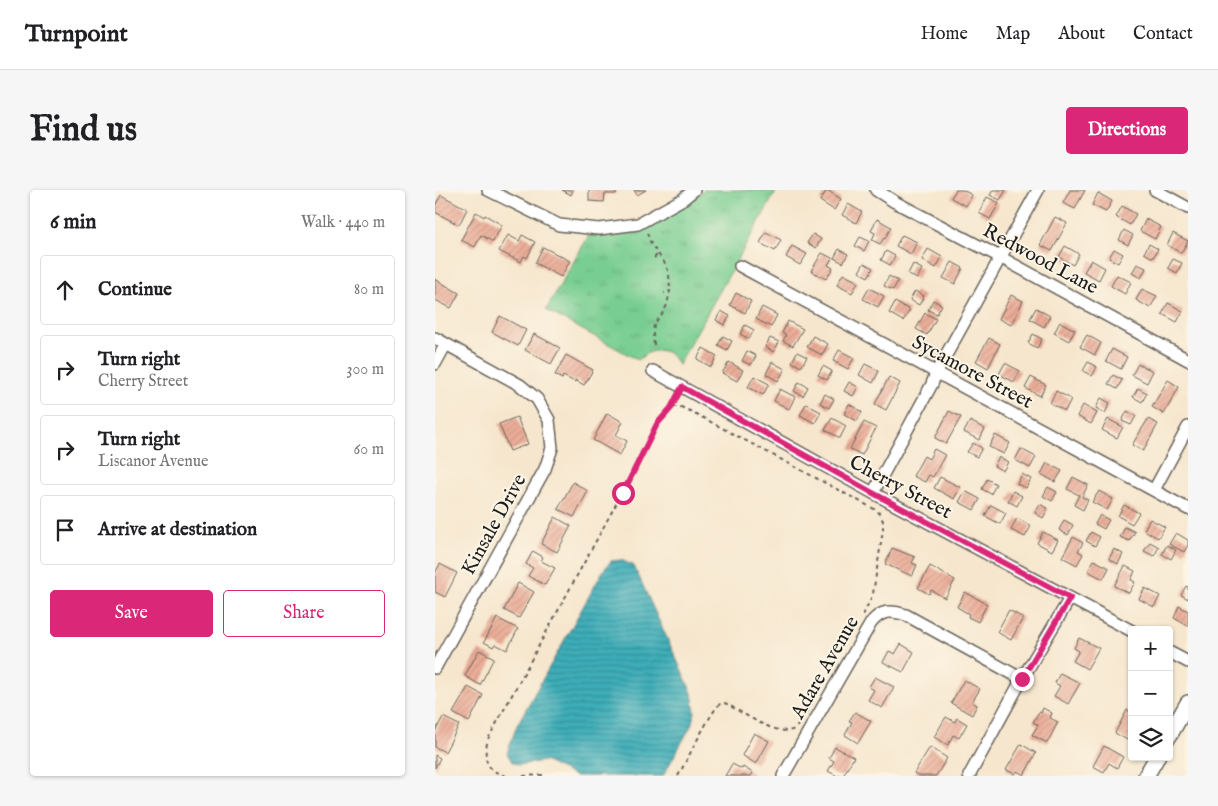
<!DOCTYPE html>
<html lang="en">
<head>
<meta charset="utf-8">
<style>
  :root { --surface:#fff; --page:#f6f6f6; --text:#202124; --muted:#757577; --line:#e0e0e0; --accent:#db2777 }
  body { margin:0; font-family:"IM FELL English",serif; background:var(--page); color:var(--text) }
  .controls { position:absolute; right:15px; bottom:15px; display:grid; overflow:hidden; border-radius:5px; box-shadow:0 1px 4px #0004 }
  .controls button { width:45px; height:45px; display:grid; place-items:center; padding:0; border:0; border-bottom:1px solid var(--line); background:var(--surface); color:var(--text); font:25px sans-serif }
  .stop { position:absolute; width:15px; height:15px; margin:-11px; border:4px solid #db2777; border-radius:50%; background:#fff }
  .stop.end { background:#db2777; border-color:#fff; box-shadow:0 1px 5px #0008 }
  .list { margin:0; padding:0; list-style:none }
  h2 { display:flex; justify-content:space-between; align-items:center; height:65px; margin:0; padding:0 20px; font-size:21px }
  h2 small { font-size:16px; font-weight:400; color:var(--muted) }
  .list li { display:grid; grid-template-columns:32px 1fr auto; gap:15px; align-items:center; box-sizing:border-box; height:70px; margin:0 10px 10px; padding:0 10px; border:1px solid var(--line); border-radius:5px }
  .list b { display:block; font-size:19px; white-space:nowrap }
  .list p { margin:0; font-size:16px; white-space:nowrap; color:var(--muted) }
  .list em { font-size:16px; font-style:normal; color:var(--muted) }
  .actions { display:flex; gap:10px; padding:15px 20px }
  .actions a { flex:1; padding:11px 0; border:1px solid var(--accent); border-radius:5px; text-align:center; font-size:18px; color:var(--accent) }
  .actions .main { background:var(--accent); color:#fff }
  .icon { flex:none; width:28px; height:28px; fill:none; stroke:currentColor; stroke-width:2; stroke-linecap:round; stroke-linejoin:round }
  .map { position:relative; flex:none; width:753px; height:586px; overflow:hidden; border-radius:5px }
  header { display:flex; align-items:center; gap:30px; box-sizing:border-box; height:70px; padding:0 25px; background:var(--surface); border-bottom:1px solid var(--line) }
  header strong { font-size:24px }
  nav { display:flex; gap:28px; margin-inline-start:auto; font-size:18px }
  .intro { display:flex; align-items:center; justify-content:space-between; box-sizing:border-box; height:120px; padding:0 30px }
  h1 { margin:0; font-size:35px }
  .button { padding:12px 22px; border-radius:5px; background:var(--accent); color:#fff; font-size:18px; font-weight:700 }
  main { display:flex; gap:30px; padding:0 30px }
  aside { flex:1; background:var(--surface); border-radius:5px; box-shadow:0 1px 4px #0004 }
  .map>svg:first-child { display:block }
  .grass { fill:url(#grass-tufts); stroke:#4a7557 }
  .water { fill:url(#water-rules); stroke:#2c646a }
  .building { fill:url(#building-hatch) }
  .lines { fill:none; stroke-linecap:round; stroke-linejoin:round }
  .minor-casing { stroke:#68635a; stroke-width:14 }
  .tertiary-casing { stroke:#68635a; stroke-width:18 }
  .path { stroke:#68635a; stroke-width:2; stroke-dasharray:4 4; stroke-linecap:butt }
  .minor { stroke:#fff; stroke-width:11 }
  .tertiary { stroke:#fff; stroke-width:15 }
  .route { stroke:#db2777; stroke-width:6 }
  .labels { text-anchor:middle; stroke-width:4; stroke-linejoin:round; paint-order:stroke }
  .street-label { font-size:20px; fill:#1c1c1c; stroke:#fcf5e5 }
</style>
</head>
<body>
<header>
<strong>Turnpoint</strong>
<nav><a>Home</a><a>Map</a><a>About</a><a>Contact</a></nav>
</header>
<div class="intro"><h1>Find us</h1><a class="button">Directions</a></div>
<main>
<aside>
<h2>6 min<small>Walk · 440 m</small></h2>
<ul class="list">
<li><svg class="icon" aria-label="ahead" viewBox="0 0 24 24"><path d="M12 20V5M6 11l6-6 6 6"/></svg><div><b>Continue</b></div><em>80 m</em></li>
<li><svg class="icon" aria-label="right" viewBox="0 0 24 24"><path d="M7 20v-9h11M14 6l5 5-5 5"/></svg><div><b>Turn right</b><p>Cherry Street</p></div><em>300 m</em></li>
<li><svg class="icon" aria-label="right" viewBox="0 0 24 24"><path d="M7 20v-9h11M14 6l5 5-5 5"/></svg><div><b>Turn right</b><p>Liscanor Avenue</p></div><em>60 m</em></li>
<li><svg class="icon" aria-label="arrive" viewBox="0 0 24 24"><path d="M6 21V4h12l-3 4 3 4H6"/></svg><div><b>Arrive at destination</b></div></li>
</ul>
<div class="actions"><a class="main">Save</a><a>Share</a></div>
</aside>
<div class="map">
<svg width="753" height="586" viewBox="0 0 753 586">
  <defs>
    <pattern id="grass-tufts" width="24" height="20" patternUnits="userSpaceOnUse" patternTransform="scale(1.25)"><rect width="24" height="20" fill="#78ce92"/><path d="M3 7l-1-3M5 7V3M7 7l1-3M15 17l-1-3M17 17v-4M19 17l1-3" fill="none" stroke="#67b07d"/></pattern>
    <pattern id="water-rules" width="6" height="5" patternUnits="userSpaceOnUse" patternTransform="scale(1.25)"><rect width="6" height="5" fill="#3dadb8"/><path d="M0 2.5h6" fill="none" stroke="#328c95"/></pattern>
    <pattern id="building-hatch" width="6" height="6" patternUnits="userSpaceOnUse" patternTransform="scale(1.25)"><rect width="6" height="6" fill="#ebad98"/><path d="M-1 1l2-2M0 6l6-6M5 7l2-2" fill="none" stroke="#c99482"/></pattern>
  </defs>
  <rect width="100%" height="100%" fill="#fcf5e5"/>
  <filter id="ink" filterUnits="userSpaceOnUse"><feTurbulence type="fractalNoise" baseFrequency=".02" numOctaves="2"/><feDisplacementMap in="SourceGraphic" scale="10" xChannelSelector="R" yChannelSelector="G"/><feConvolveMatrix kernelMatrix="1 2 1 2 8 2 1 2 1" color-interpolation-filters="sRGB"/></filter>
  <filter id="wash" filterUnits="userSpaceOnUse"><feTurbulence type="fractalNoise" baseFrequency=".0096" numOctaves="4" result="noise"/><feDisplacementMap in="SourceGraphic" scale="20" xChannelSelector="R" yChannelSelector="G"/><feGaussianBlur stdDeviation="1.12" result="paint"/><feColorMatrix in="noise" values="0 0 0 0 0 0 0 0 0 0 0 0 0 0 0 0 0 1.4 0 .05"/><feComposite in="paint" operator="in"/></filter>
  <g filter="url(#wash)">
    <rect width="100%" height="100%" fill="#f6e6cd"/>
    <!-- grass -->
    <path class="grass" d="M269,0H342L243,175C235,156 217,157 203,170L111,120L154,45C165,45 178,45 189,43C220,37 245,19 269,0Z"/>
    <!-- water -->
    <path class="water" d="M186,370L199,376L257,503L260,522L256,536L228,586H140L109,571L84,575L77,572L72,563L82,535L168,381L176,371Z"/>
    <g id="blocks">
      <!-- building -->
      <path class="building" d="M127,0H138L136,5Z
        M154,0H181V4H170L169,12L154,11Z
        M199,0H211L202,5Z
        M392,0L406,9L399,20L385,11Z
        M521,0H528L537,5L531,16L516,8Z
        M558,0H571L565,10L555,5Z
        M635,0H650L640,19L628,13Z
        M663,3L677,11L671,22L657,15Z
        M6,5L32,19L24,35L0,22V16Z
        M552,7L564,13L555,29L544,23Z
        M413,14L427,22L421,33L407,25Z
        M687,16L701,24L695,35L681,27Z
        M41,22L49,27L50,25L67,35L58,52L46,45L40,57L26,50Z
        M620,27L632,33L617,61L605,55Z
        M442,29L456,37L450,49L449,48L445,54L437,50L440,43L436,41Z
        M711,29L726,37L720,49L705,41Z
        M689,40L698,45L693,55L684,50Z
        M331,42L346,50L340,61L325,53Z
        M738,43L753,51L746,63L732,55Z
        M378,44L386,49L381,58L372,53Z
        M73,45L84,51L87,45L100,52L92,68L89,66L86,72L64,61Z
        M467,45L482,52L476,64L461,56Z
        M425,47L434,51L429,61L420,56Z
        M714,54L723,59L718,68L709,63Z
        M357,56L372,64L365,75L351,67Z
        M630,56L644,64L638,75L624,67Z
        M108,57L135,71L126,87L100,73Z
        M404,59L413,64L408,73L399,68Z
        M493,59L507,67L501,78L487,70Z
        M679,59L688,64L683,73L674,68Z
        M451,61L460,66L455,75L446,70Z
        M387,63L397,68L393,75L398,78L391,89L376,81Z
        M738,69L747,73L742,83L733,78Z
        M656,70L670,78L664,90L649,82Z
        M517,72L528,78L520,94L508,88Z
        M429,73L438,78L433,87L424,82Z
        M478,74L487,79L482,89L473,84Z
        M702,74L711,78L706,88L697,83Z
        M408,84L423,92L417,103L402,95Z
        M682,85L696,92L690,104L676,96Z
        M454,86L463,91L458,100L449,96Z
        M0,89L24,103L16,118L0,110Z
        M434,98L449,106L443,117L428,109Z
        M707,99L722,106L715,118L701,110Z
        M480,101L489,106L484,115L475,110Z
        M301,103L316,111L310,123L295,115Z
        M576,105L588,111L576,135L564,129Z
        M498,110L507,115L502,124L493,120Z
        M460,112L475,120L468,131L454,123Z
        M733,113L748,121L742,132L727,124Z
        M327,117L342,125L336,137L321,129Z
        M601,118L615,126L609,137L595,129Z
        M286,121L295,126L289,135L281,130Z
        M490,123L501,129L492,145L481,139Z
        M65,126L91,140L83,156L57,142Z
        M353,131L368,139L358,156L348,151L351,145L347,143Z
        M625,132L640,140L634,151L619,143Z
        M310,135L319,140L314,149L305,144Z
        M99,144L125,158L116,174L90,160Z
        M598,144L607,149L602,158L593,153Z
        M652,145L666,153L660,165L645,157Z
        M288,146L297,151L292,160L283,155Z
        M378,146L393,154L387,165L372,157Z
        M335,148L344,152L339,162L330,157Z
        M554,148L565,154L553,178L541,171Z
        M268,158L282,166L276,177L262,169Z
        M677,159L692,167L686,179L671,171Z
        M404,160L419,168L413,179L398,171Z
        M312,161L321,166L316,175L307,171Z
        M362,162L372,167L366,177L357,172Z
        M131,165L158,180L149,195L140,190V192L128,186L127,189L120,185Z
        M294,172L308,180L302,191L287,183Z
        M337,172L350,179L343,191L331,184Z
        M653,172L662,177L657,186L648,181Z
        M570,173L585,181L579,192L564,184Z
        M430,174L444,181L438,193L424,185Z
        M703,174L718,181L712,193L697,185Z
        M388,176L397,181L392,190L383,185Z
        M678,185L687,190L682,199L673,194Z
        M319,186L334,194L328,205L313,197Z
        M454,187L465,193L451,220L440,214Z
        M596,187L611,195L605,206L590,198Z
        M733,190L744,197L729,224L717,217Z
        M364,192L373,197L368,206L359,201Z
        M414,192L423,197L418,206L409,201Z
        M703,198L712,203L707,212L698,207Z
        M345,199L360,207L354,219L339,211Z
        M621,201L636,209L630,221L615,213Z
        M390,204L399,209L394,218L385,213Z
        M666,208L675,213L670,223L661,218Z
        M371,214L386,222L380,233L365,225Z
        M414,214L427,222L422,231L409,224Z
        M648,215L662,223L656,234L642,226Z
        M514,221L526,227L511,254L500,248Z
        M692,221L701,226L696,235L687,231Z
        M172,223L188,232L181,245L192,251L185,265L158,250Z
        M82,227L93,254L75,261L64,234Z
        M397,228L411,236L405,248L390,240Z
        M673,229L688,237L682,248L667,240Z
        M713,229L723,234L708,261L697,255Z
        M535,231L550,239L544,250L529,242Z
        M429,232L441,238L427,265L415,259Z
        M560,245L575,253L569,264L554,257Z
        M538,253L547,258L542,267L532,262Z
        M499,259L510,265L498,287L494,285L490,292L478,286L489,266L494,269Z
        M586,259L601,267L595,278L580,270Z
        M564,267L573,272L568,281L559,276Z
        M612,273L627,281L620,292L606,284Z
        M587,284L596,289L591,298L582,294Z
        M505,287L525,297L519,309L499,298Z
        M638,287L653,295L647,307L653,310L648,320L639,315L644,305L632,299Z
        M552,289L561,294L556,304L547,299Z
        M138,292L153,301L139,327L123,319Z
        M613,297L622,302L617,311L608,306Z
        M530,301L545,309L539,320L524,312Z
        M578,301L587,306L582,316L573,311Z
        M664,301L678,309L672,320L657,312Z
        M605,314L613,319L608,328L600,323Z
        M556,315L571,323L565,334L550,326Z
        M689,315L704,323L697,334L683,326Z
        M665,325L674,330L669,339L660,334Z
        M120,327L136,336L122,362L106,354Z
        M582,328L596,336L590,347L576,340Z
        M715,329L730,337L723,348L709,340Z
        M629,330L638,335L633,345L624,340Z
        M690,337L700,342L694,351L685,347Z
        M608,342L623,350L617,361L602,353Z
        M656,342L665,347L660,356L651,351Z
        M741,343L753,350V355L749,362L734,354Z
        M638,347L648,353L643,361L648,364L642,375L627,367Z
        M715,352L724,357L719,366L709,361Z
        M732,355L741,360L736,369L727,364Z
        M457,358L480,367L477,373L482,375L477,386L450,374Z
        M679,359L688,364L683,374L674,369Z
        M98,361L108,367L106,371L120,378L110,395L93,386L98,378L91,374Z
        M659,370L674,378L668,389L653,381Z
        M5,374L22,383L10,407L0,402V383Z
        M495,376L520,390L510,408L496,400L494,404L483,398Z
        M690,376L700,381L696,390L700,392L694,403L679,396Z
        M83,393L99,402L84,428L69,420Z
        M751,396L753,397V409L746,405Z
        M710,398L725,406L719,417L704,409Z
        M530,402L552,414L543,432L533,427L534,424L522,417Z
        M744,416L753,421V436L739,428Z
        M574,420L588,428L576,450L562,442Z
        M62,428L83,439L72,460L60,454L58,457L49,452Z
        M644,448L664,458L652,479L638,471L644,461L639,458Z
        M466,454L479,462L468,482L448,472L454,461L460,464Z
        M44,460L59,468L45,495L30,486Z
        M625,483L645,493L633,514L619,506L625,496L620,493Z
        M440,487L459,497L447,518L433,510L439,500L434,497Z
        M529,490L545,499L537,512L542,515L537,525L516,513Z
        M33,497L48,505L34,532L18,523Z
        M608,518L617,523L615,528L623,532L612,553L597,545L603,535L598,532L604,522L606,523Z
        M692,520L697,523V547L694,551L680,543Z
        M420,522L436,531L423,553L410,545L417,532L414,531Z
        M8,527L24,535L10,562L0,557V542Z
        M511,527L520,532L522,528L532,534L524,548L518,545L513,555L499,547Z
        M319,543L334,551L321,574L307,565Z
        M586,554L601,563L589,585L582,581L580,584L571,580Z
        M669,556L688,567L682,578L674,573L669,582L658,576Z
        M400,557L419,567L408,586H402L393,581L399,571L394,568Z
        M495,557L512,568L501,586H484L479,583Z
        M0,565L5,568L0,578Z
        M297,574L307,579L308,577L318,583L316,586H290Z"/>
    </g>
  </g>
  <g filter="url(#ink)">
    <use href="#blocks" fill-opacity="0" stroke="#68635a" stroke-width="1"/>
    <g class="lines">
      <defs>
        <path id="minor" d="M53,0L124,35L164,39L203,34L248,9L259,0
          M441,0L460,12L565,67L753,170
          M720,0L753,18
          M305,76L753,319
          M0,148L85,195L102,209L114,230L117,258L110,279L0,478
          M0,174L11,154
          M218,181L438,303L697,441
          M719,300L753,237
          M438,303L497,194L501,183L603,0
          M734,462L753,472
          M348,586L436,433C446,420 456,420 471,425L587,489
          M534,586L587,489L635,408"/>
        <path id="tertiary" d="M734,546L753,513
          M711,586L722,567"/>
      </defs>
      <!-- minor casing -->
      <use href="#minor" class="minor-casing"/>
      <!-- tertiary casing -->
      <use href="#tertiary" class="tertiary-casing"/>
      <!-- path -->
      <path class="path" d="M212,43L216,54L231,75L234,84L235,101
        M219,68L223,64
        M219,155L218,144L219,134L227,124L232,115L235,101L229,103
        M242,205L236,218L244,216L257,222L443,321L448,331V340L438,404L428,425
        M71,586C50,580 48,569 53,549L180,316L188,303L222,234L236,218
        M88,586L109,585L111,586
        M243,586C250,574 277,519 285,514C288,512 289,513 292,514C306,522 344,548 359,539C365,535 372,520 377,513"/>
      <!-- minor -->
      <use href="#minor" class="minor"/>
      <!-- tertiary -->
      <use href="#tertiary" class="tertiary"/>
    </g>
  </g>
  <g class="lines" filter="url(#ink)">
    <!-- route -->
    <path class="route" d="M188,303L222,234L236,218L247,197L438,303L635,408L587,489"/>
  </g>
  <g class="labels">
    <!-- street labels -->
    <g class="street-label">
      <text transform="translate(606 68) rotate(28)" y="7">Redwood Lane</text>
      <text transform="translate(538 181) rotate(28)" y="7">Sycamore Street</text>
      <text transform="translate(466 296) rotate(28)" y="7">Cherry Street</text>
      <text transform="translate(58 334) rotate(-61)" y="7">Kinsale Drive</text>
      <text transform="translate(389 477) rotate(-60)" y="7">Adare Avenue</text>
    </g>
  </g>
</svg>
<div class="controls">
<button>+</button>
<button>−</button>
<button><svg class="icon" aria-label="layers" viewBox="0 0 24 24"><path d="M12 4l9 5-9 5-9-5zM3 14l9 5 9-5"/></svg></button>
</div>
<div class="stop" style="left:188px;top:303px"></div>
<div class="stop end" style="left:587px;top:489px"></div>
</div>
</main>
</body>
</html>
